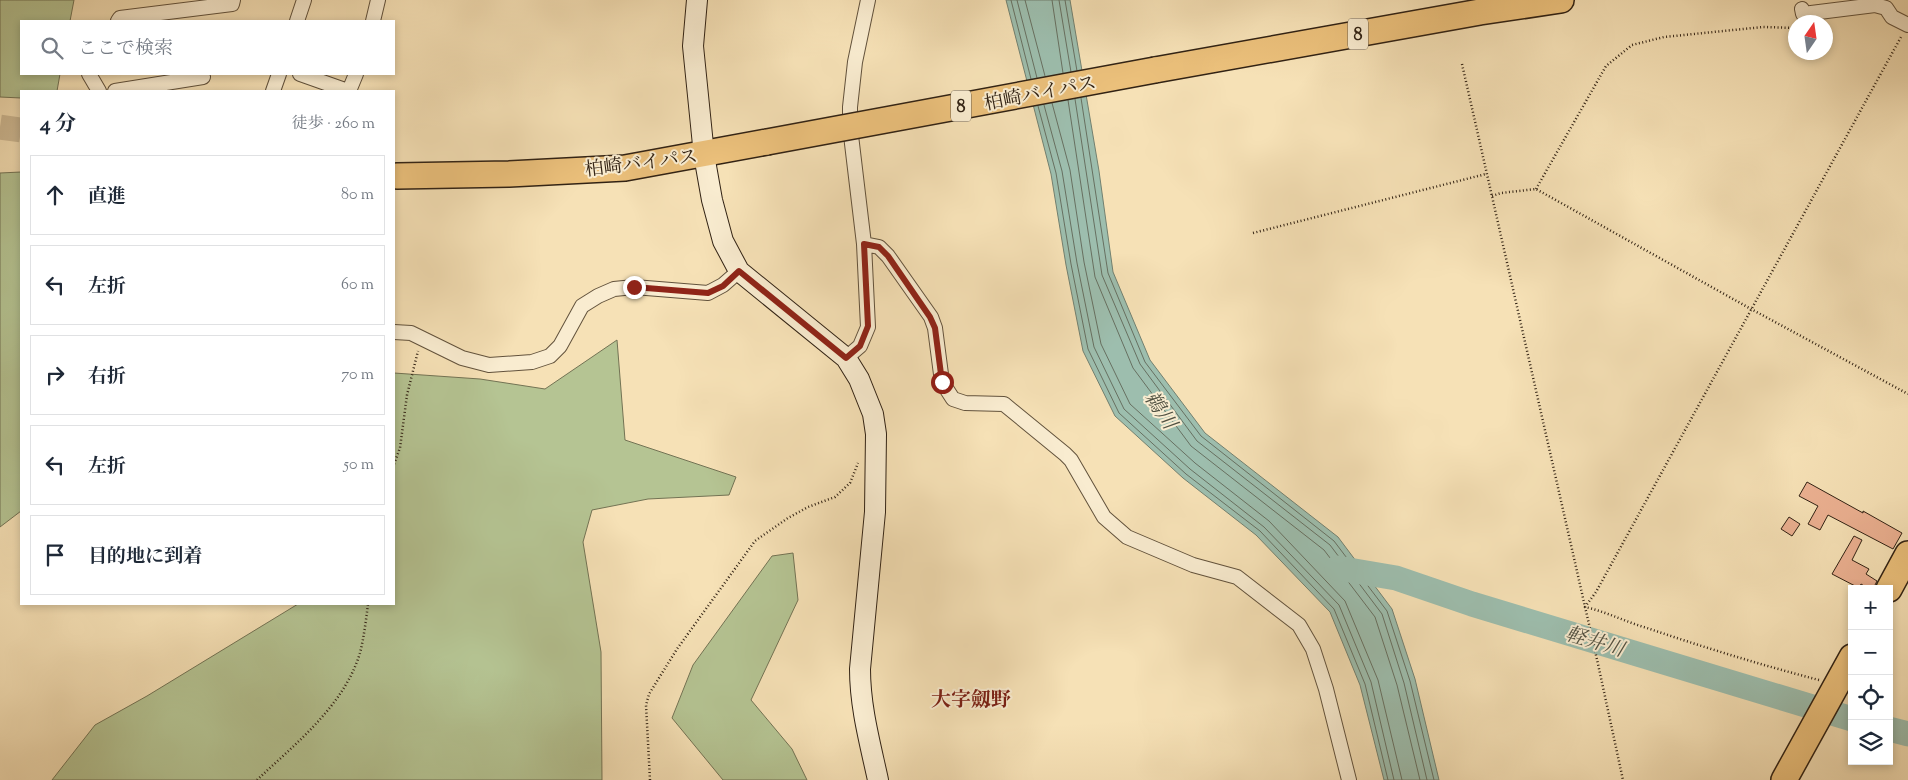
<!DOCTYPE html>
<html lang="ja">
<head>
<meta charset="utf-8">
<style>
  :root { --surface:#fff; --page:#f2f2f3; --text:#1f2937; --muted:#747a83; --line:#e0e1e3 }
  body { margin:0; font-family:"Sorts Mill Goudy","Noto Serif JP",serif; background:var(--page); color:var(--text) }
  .controls { position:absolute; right:15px; bottom:15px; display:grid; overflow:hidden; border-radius:0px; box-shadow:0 2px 8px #0003 }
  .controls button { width:45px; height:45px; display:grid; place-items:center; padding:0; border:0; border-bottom:1px solid var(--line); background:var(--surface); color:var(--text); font:25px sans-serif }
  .compass { position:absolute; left:1788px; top:15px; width:45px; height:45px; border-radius:50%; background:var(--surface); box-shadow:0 2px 8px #0003; rotate:13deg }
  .stop { position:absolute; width:15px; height:15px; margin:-11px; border:4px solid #8f2418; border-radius:50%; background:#fff }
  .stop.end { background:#8f2418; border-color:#fff; box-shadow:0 1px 5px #0008 }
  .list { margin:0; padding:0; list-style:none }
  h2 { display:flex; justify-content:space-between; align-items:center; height:65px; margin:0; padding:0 20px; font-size:21px }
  h2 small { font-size:16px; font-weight:400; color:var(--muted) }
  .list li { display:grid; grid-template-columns:32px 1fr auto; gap:15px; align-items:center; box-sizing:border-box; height:80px; margin:0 10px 10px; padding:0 10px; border:1px solid var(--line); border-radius:0px }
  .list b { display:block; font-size:19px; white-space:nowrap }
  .list em { font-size:16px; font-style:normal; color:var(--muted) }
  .icon { flex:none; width:28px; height:28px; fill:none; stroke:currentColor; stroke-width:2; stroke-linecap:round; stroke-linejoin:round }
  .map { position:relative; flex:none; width:1908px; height:780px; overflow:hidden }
  .search { position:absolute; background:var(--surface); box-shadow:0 2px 8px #0003; left:20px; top:20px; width:375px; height:55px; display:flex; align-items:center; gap:12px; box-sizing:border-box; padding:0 18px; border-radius:0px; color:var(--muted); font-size:19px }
  .panel { position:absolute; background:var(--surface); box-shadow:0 2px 8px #0003; left:20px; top:90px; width:375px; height:515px; border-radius:0px }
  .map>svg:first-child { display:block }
  .green { fill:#b5c493; stroke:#737354 }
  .water { fill:#9dbeae; stroke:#728070 }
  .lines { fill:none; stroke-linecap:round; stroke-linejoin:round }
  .shore { stroke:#677061; stroke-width:1 }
  .river { stroke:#9dbeae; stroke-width:25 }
  .building { fill:#ecb192; stroke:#312214 }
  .highway-tunnel { stroke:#cfbb96; stroke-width:25; stroke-dasharray:25 12; stroke-linecap:butt }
  .street-casing { stroke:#62523c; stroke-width:16 }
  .secondary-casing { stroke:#312214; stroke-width:22 }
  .highway-casing { stroke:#312214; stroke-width:28 }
  .path { stroke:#312214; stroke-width:2.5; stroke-dasharray:1 2.5; stroke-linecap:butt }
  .street { stroke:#f9ecd0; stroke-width:14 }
  .secondary { stroke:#f9ecd0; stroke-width:20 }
  .highway { stroke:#ebc07b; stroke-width:25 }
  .highway-bridge-casing { stroke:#312214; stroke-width:28; stroke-linecap:butt }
  .highway-bridge { stroke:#ebc07b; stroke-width:25 }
  .route { stroke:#8f2418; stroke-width:6 }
  .labels { text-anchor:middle; stroke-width:4; stroke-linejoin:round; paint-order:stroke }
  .shield { fill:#f9ecd0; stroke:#6d5f4c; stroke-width:1 }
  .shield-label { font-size:18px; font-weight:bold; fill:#312214 }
  .street-label { font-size:19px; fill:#312214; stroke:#f9ecd0 }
  .water-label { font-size:20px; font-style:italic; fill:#515142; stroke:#f9ecd0 }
  .neighbourhood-label { font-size:20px; font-weight:bold; fill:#7a1f14; stroke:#f9ecd0 }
</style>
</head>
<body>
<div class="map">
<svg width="1908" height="780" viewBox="0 0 1908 780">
  <rect width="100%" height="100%" fill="#f6e1b6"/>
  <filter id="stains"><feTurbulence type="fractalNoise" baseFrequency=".004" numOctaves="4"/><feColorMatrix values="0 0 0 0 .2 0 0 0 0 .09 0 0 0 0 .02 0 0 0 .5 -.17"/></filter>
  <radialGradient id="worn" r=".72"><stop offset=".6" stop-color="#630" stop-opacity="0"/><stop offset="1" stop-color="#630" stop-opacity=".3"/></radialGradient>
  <!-- green -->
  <path class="green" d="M0,0H74L70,21H21V74H60L57,91H21V98L0,97Z
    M21,172V511L0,527V173Z
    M617,340L625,440L736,477L729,495L648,499L592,510L583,542L601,652L602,780H52L95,725L147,696L298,604H394V373L480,379L545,389Z
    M793,553L798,600L751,700L792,749L807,780H723L672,718L693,665L772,556Z"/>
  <!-- water -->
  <path class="water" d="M1006,0H1070L1099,171L1113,272L1150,360L1205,433L1338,537L1392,609L1415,679L1439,780H1384L1360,685L1330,612L1256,535L1183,478L1115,416L1083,351L1066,265L1051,174Z"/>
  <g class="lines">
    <!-- shore -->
    <path class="shore" d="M1011,0L1031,79
      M1017,0L1037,78
      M1025,0L1045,76
      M1052,0L1063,73
      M1059,0L1071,72
      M1065,0L1077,71
      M1081,98L1108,273L1145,362L1201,436L1334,541L1387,611L1410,681L1434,780
      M1075,99L1102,275L1140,364L1197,441L1330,545L1382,614L1404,683L1427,780
      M1068,100L1095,277L1133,368L1191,446L1324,550L1375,617L1397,685L1420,780
      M1052,103L1070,170L1084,262L1101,344L1130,404L1195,463L1269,521L1345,601L1378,680L1402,780
      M1044,105L1062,171L1077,263L1094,347L1124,409L1190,469L1264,527L1339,605L1371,682L1394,780
      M1038,106L1056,173L1071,264L1088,349L1119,413L1186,474L1260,531L1334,609L1365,684L1388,780"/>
    <!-- river -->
    <path class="river" d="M1337,568L1396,578L1472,604L1852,719
      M1889,729L1908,734"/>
  </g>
  <!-- building -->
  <path class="building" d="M1807,482L1863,513V511L1902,533L1893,549L1828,515L1820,530L1808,524L1818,506L1799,496Z
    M1789,517L1800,524L1792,536L1781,529Z
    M1854,536L1862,540L1852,560L1869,569L1866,574L1877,581L1873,589H1869L1861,584L1859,588L1832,574Z"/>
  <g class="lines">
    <!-- highway-tunnel -->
    <path class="highway-tunnel" d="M0,127L21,130"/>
    <defs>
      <path id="street" d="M1802,9L1803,14L1875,5L1886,8L1892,17L1908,25
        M118,21L120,18L232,4L233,0
        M297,21L304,0
        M373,21L378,0
        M89,74L99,91
        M300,74L348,91
        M115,91L203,77
        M273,91L279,74
        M349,91L356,74
        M864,244L879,247L888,256L931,317L935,328L942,382L953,399L965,403L1004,404L1065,454L1071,460L1104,517L1127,537L1193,565L1237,577L1299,625L1313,649L1326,689L1349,780
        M394,332L411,333L462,358L489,365L532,362L550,356L560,346L582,306L598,296L614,289L634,287L708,293L723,285L739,271
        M846,358L860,346L868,327L864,244L850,127V107L855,62L868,0"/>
      <path id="secondary" d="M697,0L693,46L704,155L712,200L723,241L739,271L846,358L859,379L873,414L876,434L875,512L860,669C860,707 870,743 878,780"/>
      <path id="highway" d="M1155,70L1480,12L1561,0
        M397,176L509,174L625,168L767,142
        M1889,589L1908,554
        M1784,780L1852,657"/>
    </defs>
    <!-- street casing -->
    <use href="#street" class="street-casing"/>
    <!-- secondary casing -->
    <use href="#secondary" class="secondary-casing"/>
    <!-- highway casing -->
    <use href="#highway" class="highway-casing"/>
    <!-- path -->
    <path class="path" d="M1462,64L1598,664L1623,780
      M1536,189L1606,66L1632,45L1664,37L1763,27L1796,28
      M1492,196L1501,193L1536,189L1751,309L1908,394
      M1253,233L1486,174
      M394,464L400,448L407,395L418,351
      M1819,680C1761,665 1703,647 1647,628C1626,622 1607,612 1585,607L1596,592L1901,37
      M257,780C295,744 344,706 360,653C364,637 366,620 368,604
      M650,780L646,705L649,694L677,649L755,541L788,518L808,507L835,497L850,483L858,463"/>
    <!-- street -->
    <use href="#street" class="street"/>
    <!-- secondary -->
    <use href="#secondary" class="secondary"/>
    <!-- highway -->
    <use href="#highway" class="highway"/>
    <defs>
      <path id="highway-bridge" d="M767,142L1155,70"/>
    </defs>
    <!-- highway-bridge casing -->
    <use href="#highway-bridge" class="highway-bridge-casing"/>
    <!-- highway-bridge -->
    <use href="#highway-bridge" class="highway-bridge"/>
  </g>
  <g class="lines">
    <!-- route -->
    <path class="route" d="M634,287L708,293L723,286L739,271L846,358L860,346L868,326L864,244L879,247L888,256L930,317L935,328L942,382"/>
  </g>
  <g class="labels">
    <!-- shield labels -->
    <g class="shield">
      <rect x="1348" y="18.5" width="20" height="31" rx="4"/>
      <rect x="951" y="90.5" width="20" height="31" rx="4"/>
    </g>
    <g class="shield-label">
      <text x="1358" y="40">8</text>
      <text x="961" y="112">8</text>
    </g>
    <!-- street labels -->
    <g class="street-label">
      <text transform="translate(1040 92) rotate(-11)" y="7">柏崎バイパス</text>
      <text transform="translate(641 162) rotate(-7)" y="7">柏崎バイパス</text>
    </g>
    <!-- water labels -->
    <g class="water-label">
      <text transform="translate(1161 410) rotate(56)" y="7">鵜川</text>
      <text transform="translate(1595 641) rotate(17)" y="7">軽井川</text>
    </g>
    <!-- neighbourhood labels -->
    <g class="neighbourhood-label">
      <text x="971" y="706">大字劔野</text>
    </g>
  </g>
  <rect width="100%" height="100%" filter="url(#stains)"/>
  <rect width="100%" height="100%" fill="url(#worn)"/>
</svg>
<div class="controls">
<button>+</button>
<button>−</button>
<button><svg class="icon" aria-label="locate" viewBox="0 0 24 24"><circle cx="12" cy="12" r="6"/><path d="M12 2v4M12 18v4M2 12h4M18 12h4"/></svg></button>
<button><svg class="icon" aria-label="layers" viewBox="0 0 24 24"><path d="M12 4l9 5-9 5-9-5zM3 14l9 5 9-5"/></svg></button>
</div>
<svg class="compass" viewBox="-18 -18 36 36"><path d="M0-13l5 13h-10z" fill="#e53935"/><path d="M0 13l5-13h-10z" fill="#747a83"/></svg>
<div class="stop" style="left:942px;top:382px"></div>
<div class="stop end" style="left:634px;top:287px"></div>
<div class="search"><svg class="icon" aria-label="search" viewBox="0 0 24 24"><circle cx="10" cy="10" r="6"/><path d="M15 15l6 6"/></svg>ここで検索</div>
<section class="panel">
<h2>4 分<small>徒歩 · 260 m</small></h2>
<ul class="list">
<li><svg class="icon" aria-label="ahead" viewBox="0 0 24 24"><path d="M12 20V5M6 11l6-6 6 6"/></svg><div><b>直進</b></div><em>80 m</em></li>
<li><svg class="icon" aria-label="left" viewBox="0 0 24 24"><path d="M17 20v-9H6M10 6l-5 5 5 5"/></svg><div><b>左折</b></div><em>60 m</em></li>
<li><svg class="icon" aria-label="right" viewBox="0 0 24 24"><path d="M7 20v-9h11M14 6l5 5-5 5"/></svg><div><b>右折</b></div><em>70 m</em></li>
<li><svg class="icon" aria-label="left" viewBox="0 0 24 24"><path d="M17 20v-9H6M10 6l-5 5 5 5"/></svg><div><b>左折</b></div><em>50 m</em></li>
<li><svg class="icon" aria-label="arrive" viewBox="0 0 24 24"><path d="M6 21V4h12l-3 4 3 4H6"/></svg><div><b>目的地に到着</b></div></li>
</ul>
</section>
</div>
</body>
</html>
